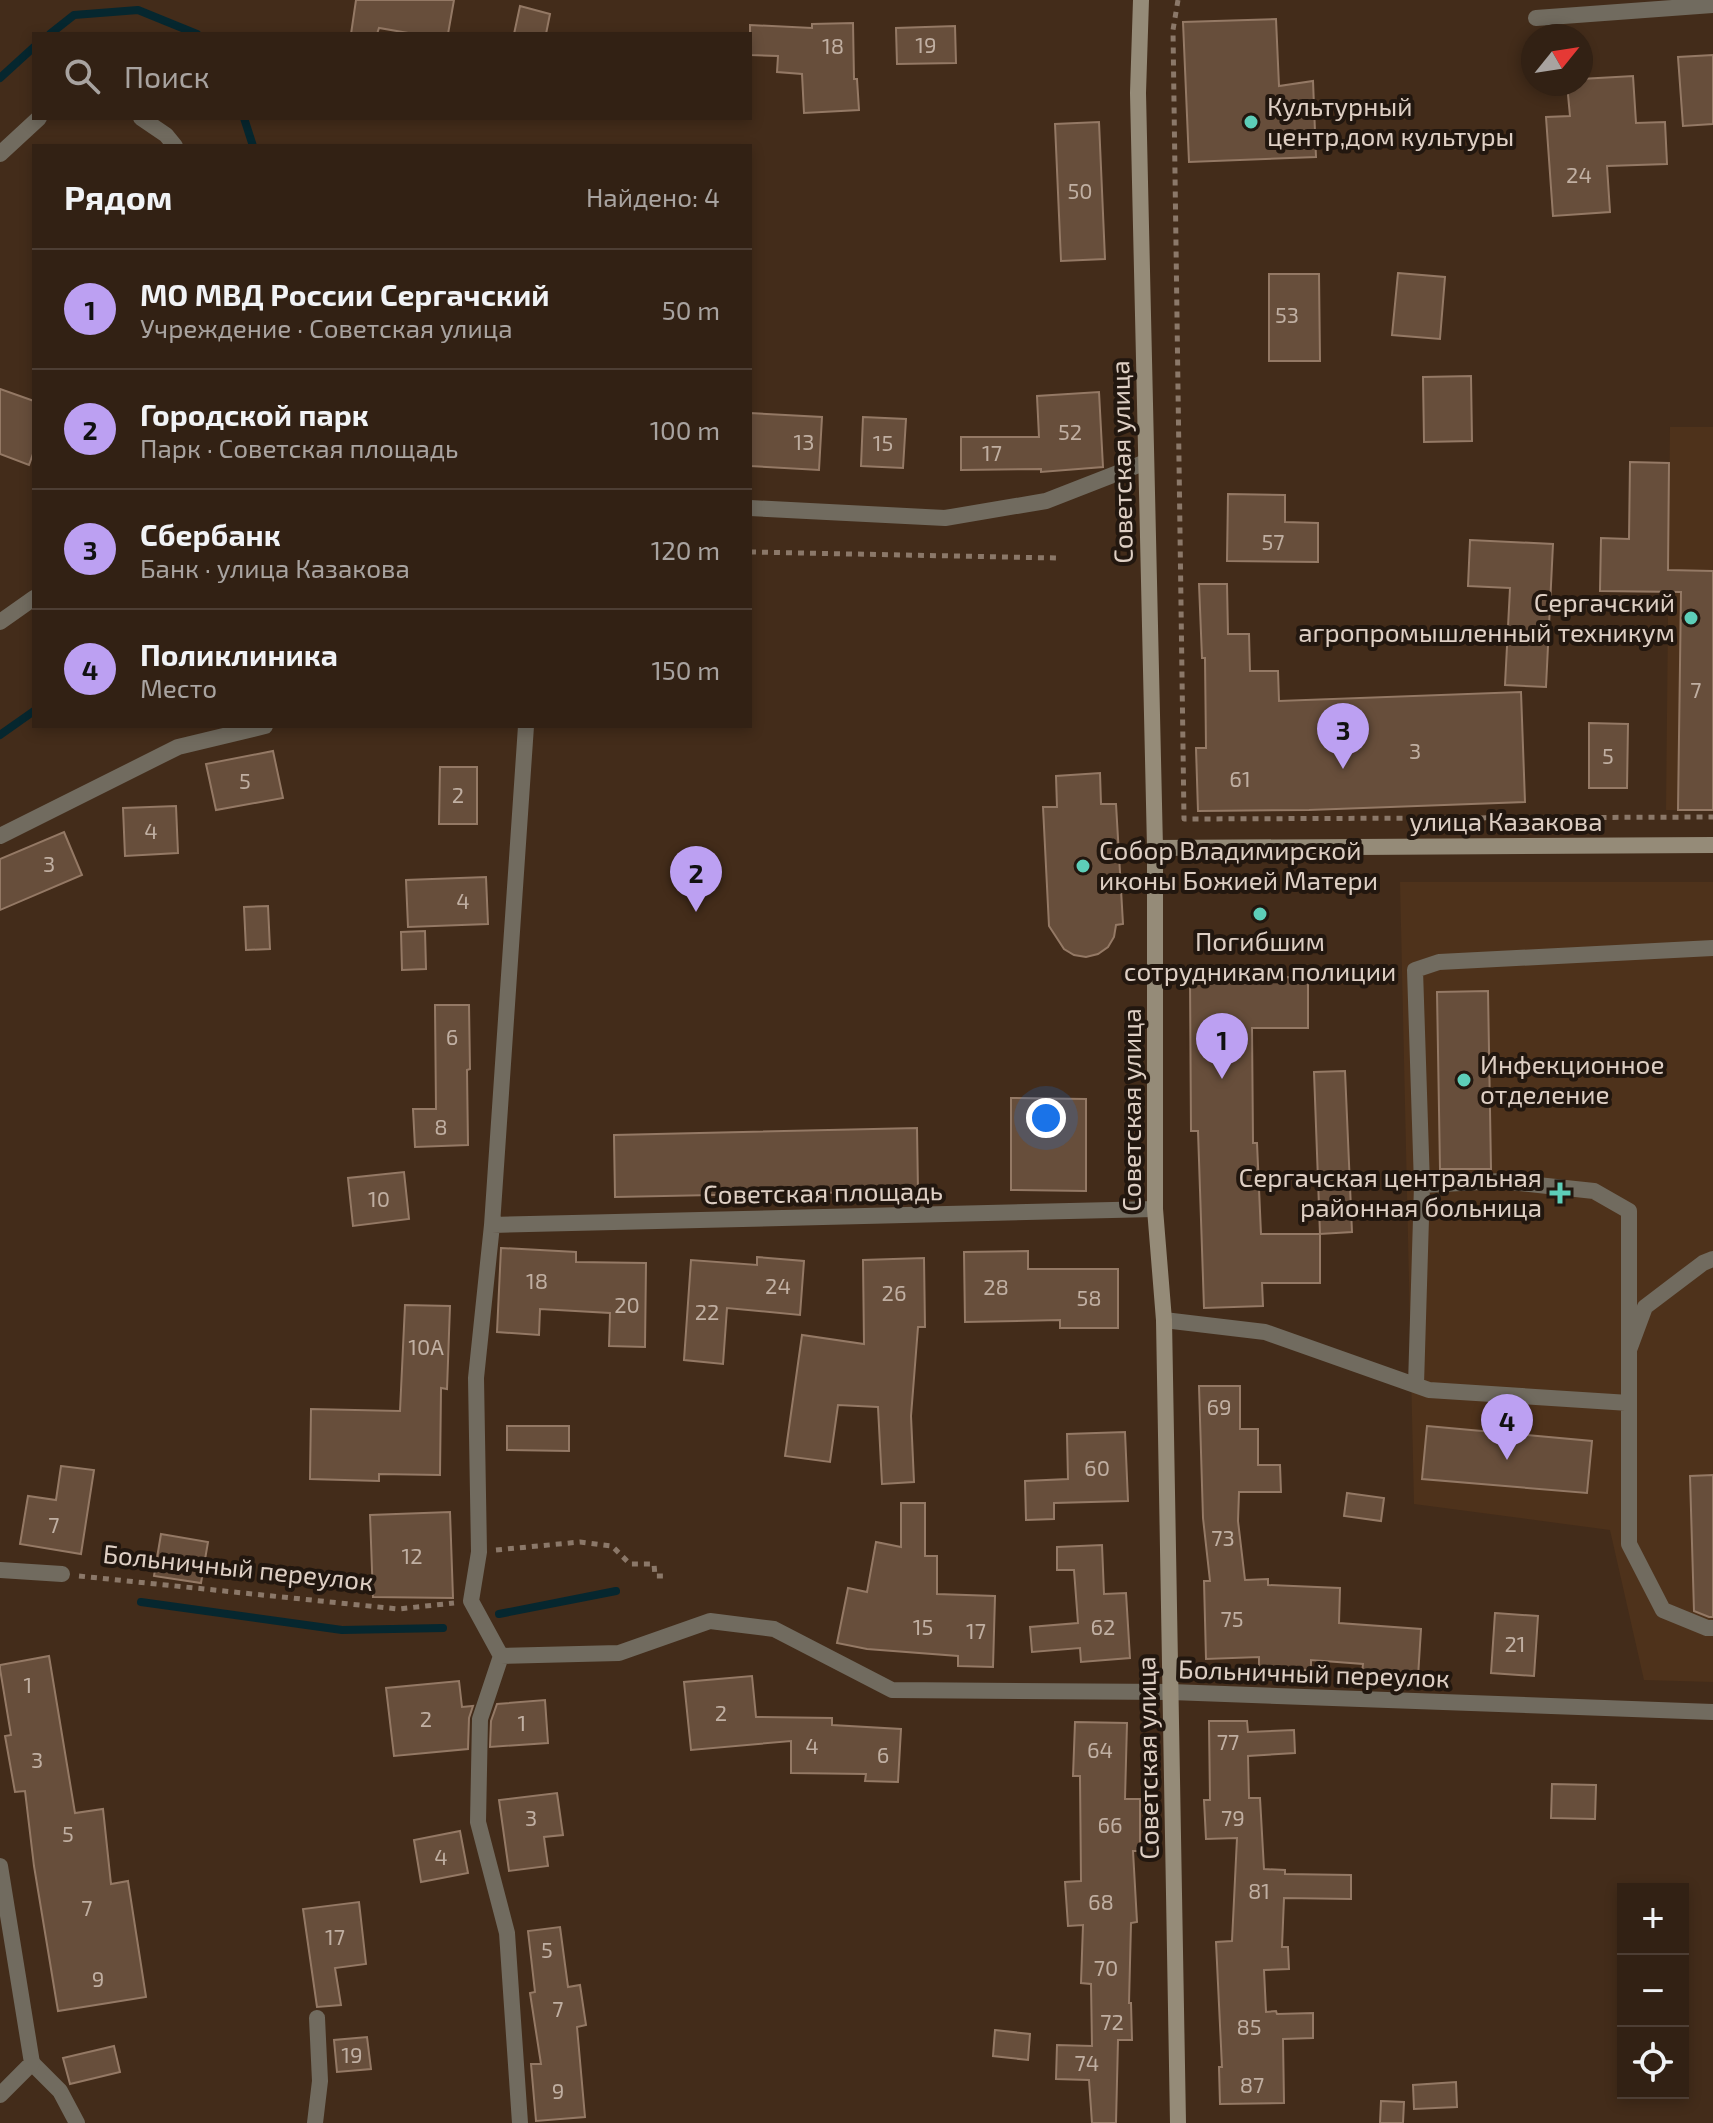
<!DOCTYPE html>
<html lang="ru">
<head>
<meta charset="utf-8">
<style>
  :root { --surface:#322114; --page:#3d2e22; --text:#f1f3f6; --muted:#a8a3a0; --line:#4d3e34; --accent:#bca0f2 }
  body { margin:0; font-family:"Exo 2",sans-serif; background:var(--page); color:var(--text) }
  .controls { position:absolute; right:24px; bottom:24px; display:grid; overflow:hidden; border-radius:0px; box-shadow:0 4px 12px #0003 }
  .controls button { width:72px; height:72px; display:grid; place-items:center; padding:0; border:0; border-bottom:2px solid var(--line); background:var(--surface); color:var(--text); font:40px sans-serif }
  .compass { position:absolute; left:1521px; top:24px; width:72px; height:72px; border-radius:50%; background:var(--surface); box-shadow:0 4px 12px #0003; rotate:60deg }
  .you { position:absolute; left:1046px; top:1118px; width:28px; height:28px; margin:-20px; border:6px solid #fff; border-radius:50%; background:#1a73e8; box-shadow:0 0 0 12px #1a73e833 }
  .badge { display:grid; place-items:center; width:52px; height:52px; border-radius:50%; background:var(--accent); color:#111; font-size:26px; font-weight:700 }
  .pin { position:absolute; translate:-50% -66px; filter:drop-shadow(0 2px 4px #0008) }
  .pin::after { content:''; position:absolute; top:42px; width:28px; height:24px; background:inherit; clip-path:polygon(0 0,100% 0,50% 100%) }
  .list { margin:0; padding:0; list-style:none }
  h2 { display:flex; justify-content:space-between; align-items:center; height:104px; margin:0; padding:0 32px; font-size:34px }
  h2 small { font-size:26px; font-weight:400; color:var(--muted) }
  .list li { display:grid; grid-template-columns:52px 1fr auto; gap:24px; align-items:center; box-sizing:border-box; height:120px; padding:0 32px; border-top:2px solid var(--line) }
  .list b { display:block; font-size:30px; white-space:nowrap }
  .list p { margin:0; font-size:26px; white-space:nowrap; color:var(--muted) }
  .list em { font-size:26px; font-style:normal; color:var(--muted) }
  .icon { flex:none; width:44px; height:44px; fill:none; stroke:currentColor; stroke-width:2; stroke-linecap:round; stroke-linejoin:round }
  .map { position:relative; flex:none; width:1713px; height:2123px; overflow:hidden }
  .search { position:absolute; background:var(--surface); box-shadow:0 4px 12px #0003; left:32px; top:32px; width:720px; height:88px; display:flex; align-items:center; gap:20px; box-sizing:border-box; padding:0 28px; border-radius:0px; color:var(--muted); font-size:30px }
  .panel { position:absolute; background:var(--surface); box-shadow:0 4px 12px #0003; left:32px; top:144px; width:720px; height:584px; border-radius:0px }
  .map>svg:first-child { display:block }
  .built { fill:#4e321b }
  .lines { fill:none; stroke-linecap:round; stroke-linejoin:round }
  .stream { stroke:#06272f; stroke-width:8 }
  .building { fill:#674e3b; stroke:#947965; stroke-width:2 }
  .path { stroke:#8b7869; stroke-width:5; stroke-dasharray:6 6; stroke-linecap:butt }
  .service { stroke:#716b5f; stroke-width:16 }
  .minor { stroke:#716b5f; stroke-width:16 }
  .secondary { stroke:#958b78; stroke-width:16 }
  .poi-dot { fill:#5dceb8; stroke:#22170f; stroke-width:3 }
  .labels { text-anchor:middle; stroke-width:8; stroke-linejoin:round; paint-order:stroke }
  .number-label { font-size:22px; fill:#c0afa2 }
  .poi-label { font-size:26px; fill:#decfc4; stroke:#22170f; text-anchor:start }
  .street-label { font-size:26px; fill:#decfc4; stroke:#22170f }
</style>
</head>
<body>
<div class="map">
<svg width="1713" height="2123" viewBox="0 0 1713 2123">
  <rect width="100%" height="100%" fill="#432c1a"/>
  <!-- built -->
  <path class="built" d="M1670,427H1713V810H1666Z
    M1400,882H1713V1682L1644,1680L1610,1530L1414,1504Z"/>
  <g class="lines">
    <!-- stream -->
    <path class="stream" d="M50,34L74,15L138,10L197,34
      M0,78L34,47
      M244,118L253,146
      M0,735L34,711
      M141,1602L342,1630L443,1628
      M499,1614L616,1591"/>
  </g>
  <!-- building -->
  <path class="building" d="M356,0H454L448,34H414L379,28L377,34H351Z
    M520,6L550,14L546,34H514Z
    M1276,19L1279,86L1313,81L1316,157L1189,162L1183,22Z
    M853,23L854,79H857L859,110L804,113L802,74L777,72L778,56L750,55V25L812,28V24Z
    M955,26L956,63L897,64L896,28Z
    M1713,55V124L1683,126L1678,57Z
    M1633,76L1636,123L1665,122L1667,164L1607,166L1610,212L1553,216L1546,117L1570,116L1567,84H1581V79Z
    M1099,122L1105,259L1061,261L1055,124Z
    M1398,273L1445,277L1440,339L1392,335Z
    M1269,274H1319L1320,361H1269Z
    M1471,376L1472,441L1424,442L1423,377Z
    M0,389L34,401V451L29,465L0,454Z
    M1099,392L1103,467L1041,472V469L961,470V437H1039L1037,396Z
    M750,413L822,417L819,470L750,466Z
    M863,417L906,419L903,468L861,466Z
    M1630,462L1669,463L1668,570L1713,571V810H1678L1681,592L1600,591L1601,538L1629,539Z
    M1228,494L1285,495V522L1318,523V562L1227,561Z
    M1470,540L1553,544L1546,687L1505,685L1510,588L1468,586Z
    M1199,584H1227L1228,634H1249L1250,671H1278L1279,701L1521,692L1525,802L1309,810L1198,811L1196,748H1206L1205,658H1202Z
    M1589,723L1628,724L1627,788H1589Z
    M273,751L283,798L216,810L206,764Z
    M440,767H477V824H439Z
    M1100,773L1101,804H1116L1123,924L1116,925L1114,937L1108,947L1098,954L1086,957L1074,955L1064,949L1049,926L1043,807H1057L1056,776Z
    M176,806L178,853L125,856L123,808Z
    M64,832L82,875L0,910V859Z
    M486,877L488,924L408,927L406,880Z
    M268,906L270,949L246,950L244,907Z
    M425,931L426,969L402,970L401,932Z
    M1308,977V1028H1252L1253,1143H1257L1261,1234H1320V1283H1262L1263,1306L1204,1308L1198,1131H1191L1190,978Z
    M1488,991L1491,1169H1440L1437,992Z
    M435,1005H469L470,1069L467,1070L468,1145L415,1147L413,1109H436Z
    M1345,1071L1352,1232L1320,1234L1314,1072Z
    M1011,1098L1086,1099V1191L1011,1190Z
    M917,1128L918,1191L615,1197L614,1135Z
    M404,1172L409,1219L353,1226L348,1178Z
    M501,1248L576,1252V1262L646,1263L645,1347L609,1346L610,1313L540,1309L539,1335L497,1332Z
    M1028,1251V1269H1118V1328H1060V1320L965,1322L964,1252Z
    M757,1257L804,1261L800,1315L727,1308L723,1364L684,1360L691,1260L757,1265Z
    M924,1258L925,1327H918L911,1416L914,1482L882,1484L878,1407L838,1405L830,1462L785,1456L802,1335L864,1344L863,1260Z
    M405,1305L450,1306L447,1389L441,1388L440,1475L379,1474V1481L310,1479L311,1409L400,1411Z
    M1199,1386H1240V1429H1258V1465H1280L1281,1492H1239L1238,1521L1245,1580L1268,1579V1585L1340,1588L1339,1623L1421,1629L1418,1677L1362,1673L1363,1664L1311,1660V1670H1259V1657L1206,1659L1204,1581H1210L1203,1518Z
    M507,1426H569V1451L507,1450Z
    M1427,1426L1592,1441L1587,1493L1422,1479Z
    M1125,1432L1128,1501L1054,1503V1519L1026,1520L1025,1481L1068,1479L1067,1434Z
    M61,1466L94,1470L81,1554L20,1544L28,1496L56,1500Z
    M1713,1475V1617H1709L1694,1611L1690,1476Z
    M1347,1493L1384,1498L1381,1521L1344,1516Z
    M901,1503H925V1556H937V1594L995,1596L993,1667L958,1666V1656L867,1649L837,1643L848,1588L867,1592L876,1542L901,1547Z
    M450,1512L453,1598L373,1597L370,1515Z
    M161,1534L208,1542L201,1583L154,1576Z
    M1102,1545L1104,1594L1126,1593L1130,1658L1081,1662L1080,1648L1032,1652L1030,1627L1078,1623L1074,1570H1057V1547Z
    M1495,1613L1538,1616L1534,1676L1491,1673Z
    M49,1656L75,1813L103,1809L111,1884L128,1881L146,1997L58,2011L34,1866L25,1791L15,1792L5,1736L11,1735L0,1669V1665Z
    M752,1676L756,1717L832,1718V1725L901,1729L898,1782L865,1781L866,1774L791,1773V1741L691,1750L684,1682Z
    M459,1681L462,1707L473,1706L469,1718L468,1749L394,1756L386,1688Z
    M545,1700L548,1743L490,1747L491,1721L497,1704Z
    M1209,1721H1247L1248,1732L1294,1730L1295,1753L1248,1756L1249,1798H1260L1264,1869L1285,1870V1874L1351,1875V1899L1284,1898L1282,1947H1288L1289,1969L1264,1970L1266,2012L1276,2011L1277,2014L1313,2013V2038L1283,2039L1284,2103L1220,2104L1219,2067H1222L1216,1942L1232,1941L1237,1838L1206,1839L1204,1800H1210Z
    M1075,1722L1127,1723L1125,1799H1140V1851H1133L1137,1922L1131,1923L1129,2003H1131L1132,2040H1118L1116,2123H1092L1089,2080L1056,2079L1057,2045L1092,2046L1091,1984L1081,1983L1083,1925L1068,1926L1065,1882L1081,1881L1080,1776H1073Z
    M1552,1784L1596,1785L1595,1819L1551,1818Z
    M557,1793L563,1835L544,1837L548,1866L509,1871L499,1800Z
    M460,1831L468,1873L421,1882L414,1840Z
    M359,1902L366,1964L335,1968L341,2005L317,2007L303,1909Z
    M560,1927L568,1987L580,1985L586,2025L577,2027L585,2117L536,2121L531,2064H541L530,1993L535,1992L528,1931Z
    M995,2030L1030,2034L1028,2060L993,2056Z
    M367,2037L371,2069L337,2072L334,2040Z
    M114,2046L120,2072L70,2084L63,2058Z
    M1456,2082L1457,2107L1414,2109L1413,2085Z
    M1381,2101L1404,2102L1403,2123H1380Z"/>
  <g class="lines">
    <!-- path -->
    <path class="path" d="M1178,0L1173,30L1184,819L1713,817
      M750,552L1057,558
      M496,1550L580,1542L612,1546L630,1564H654L655,1576H667
      M79,1576L398,1609L454,1603"/>
    <!-- service -->
    <path class="service" d="M1422,1185L1415,970L1439,962L1713,948
      M1713,1259L1703,1263L1645,1307L1629,1350V1544L1663,1610L1707,1628H1713
      M1164,1320L1265,1332L1429,1390L1629,1403
      M1416,1385L1422,1185L1501,1181L1594,1191L1629,1211V1350
      M32,2063L60,2091L77,2123
      M315,2123L320,2081L317,2018"/>
    <!-- minor -->
    <path class="minor" d="M1536,18L1713,5
      M141,118L166,135L175,146
      M0,154L39,118
      M750,508L945,518L1046,501L1146,462
      M0,622L34,598
      M0,836L178,747L265,726
      M492,1225L526,726
      M0,1570L62,1574
      M501,1656L619,1653L710,1621L774,1629L892,1690L1171,1692L1713,1712
      M501,1656L471,1601L479,1552L476,1378L492,1225L1155,1209
      M501,1656L480,1719L478,1822L507,1933L520,2123
      M0,1866L32,2063L0,2095"/>
    <!-- secondary -->
    <path class="secondary" d="M1141,0L1138,93L1155,848V1209L1164,1320L1178,2123
      M1155,848L1713,845"/>
  </g>
  <!-- markers -->
  <g class="poi-dot">
    <circle cx="1251" cy="122" r="8"/>
    <circle cx="1691" cy="618" r="8"/>
    <circle cx="1083" cy="866" r="8"/>
    <circle cx="1260" cy="914" r="8"/>
    <circle cx="1464" cy="1080" r="8"/>
    <path d="M1556 1181h8v8h8v8h-8v8h-8v-8h-8v-8h8z"/>
  </g>
  <g class="labels">
    <!-- number labels -->
    <g class="number-label">
      <text x="926" y="53">19</text>
      <text x="833" y="54">18</text>
      <text x="1579" y="183">24</text>
      <text x="1080" y="199">50</text>
      <text x="1287" y="323">53</text>
      <text x="1070" y="440">52</text>
      <text x="804" y="450">13</text>
      <text x="883" y="451">15</text>
      <text x="992" y="461">17</text>
      <text x="1273" y="550">57</text>
      <text x="1696" y="698">7</text>
      <text x="1415" y="759">3</text>
      <text x="1608" y="764">5</text>
      <text x="1240" y="787">61</text>
      <text x="245" y="789">5</text>
      <text x="458" y="803">2</text>
      <text x="151" y="839">4</text>
      <text x="49" y="872">3</text>
      <text x="463" y="909">4</text>
      <text x="452" y="1045">6</text>
      <text x="441" y="1135">8</text>
      <text x="379" y="1207">10</text>
      <text x="537" y="1289">18</text>
      <text x="778" y="1294">24</text>
      <text x="996" y="1295">28</text>
      <text x="894" y="1301">26</text>
      <text x="1089" y="1306">58</text>
      <text x="627" y="1313">20</text>
      <text x="707" y="1320">22</text>
      <text x="426" y="1355">10А</text>
      <text x="1219" y="1415">69</text>
      <text x="1097" y="1476">60</text>
      <text x="54" y="1533">7</text>
      <text x="1223" y="1546">73</text>
      <text x="412" y="1564">12</text>
      <text x="1232" y="1627">75</text>
      <text x="923" y="1635">15</text>
      <text x="1103" y="1635">62</text>
      <text x="976" y="1639">17</text>
      <text x="1515" y="1652">21</text>
      <text x="28" y="1693">1</text>
      <text x="721" y="1721">2</text>
      <text x="426" y="1727">2</text>
      <text x="522" y="1731">1</text>
      <text x="1228" y="1750">77</text>
      <text x="812" y="1754">4</text>
      <text x="1100" y="1758">64</text>
      <text x="883" y="1763">6</text>
      <text x="37" y="1768">3</text>
      <text x="531" y="1826">3</text>
      <text x="1233" y="1826">79</text>
      <text x="1110" y="1833">66</text>
      <text x="68" y="1842">5</text>
      <text x="441" y="1865">4</text>
      <text x="1259" y="1899">81</text>
      <text x="1101" y="1910">68</text>
      <text x="87" y="1916">7</text>
      <text x="335" y="1945">17</text>
      <text x="547" y="1958">5</text>
      <text x="1106" y="1976">70</text>
      <text x="98" y="1987">9</text>
      <text x="558" y="2017">7</text>
      <text x="1112" y="2030">72</text>
      <text x="1249" y="2035">85</text>
      <text x="352" y="2063">19</text>
      <text x="1087" y="2071">74</text>
      <text x="1252" y="2093">87</text>
      <text x="558" y="2099">9</text>
    </g>
    <!-- poi labels -->
    <g class="poi-label">
      <text x="1267" y="116">Культурный<tspan x="1267" dy="30">центр,дом культуры</tspan></text>
      <text x="1675" y="612" text-anchor="end">Сергачский<tspan x="1675" dy="30">агропромышленный техникум</tspan></text>
      <text x="1099" y="860">Собор Владимирской<tspan x="1099" dy="30">иконы Божией Матери</tspan></text>
      <text x="1260" y="951" text-anchor="middle">Погибшим<tspan x="1260" dy="30">сотрудникам полиции</tspan></text>
      <text x="1480" y="1074">Инфекционное<tspan x="1480" dy="30">отделение</tspan></text>
      <text x="1542" y="1187" text-anchor="end">Сергачская центральная<tspan x="1542" dy="30">районная больница</tspan></text>
    </g>
    <!-- street labels -->
    <g class="street-label">
      <text transform="translate(1122 462) rotate(-91)" y="9">Советская улица</text>
      <text x="1506" y="831">улица Казакова</text>
      <text transform="translate(1132 1110) rotate(-90)" y="9">Советская улица</text>
      <text transform="translate(823 1193) rotate(-1)" y="9">Советская площадь</text>
      <text transform="translate(238 1568) rotate(6)" y="9">Больничный переулок</text>
      <text transform="translate(1314 1674) rotate(2)" y="9">Больничный переулок</text>
      <text transform="translate(1148 1758) rotate(-91)" y="9">Советская улица</text>
    </g>
  </g>
</svg>
<div class="controls">
<button>+</button>
<button>−</button>
<button><svg class="icon" aria-label="locate" viewBox="0 0 24 24"><circle cx="12" cy="12" r="6"/><path d="M12 2v4M12 18v4M2 12h4M18 12h4"/></svg></button>
</div>
<svg class="compass" viewBox="-18 -18 36 36"><path d="M0-13l5 13h-10z" fill="#e53935"/><path d="M0 13l5-13h-10z" fill="#a8a3a0"/></svg>
<div class="you"></div>
<div class="pin badge" style="left:1222px;top:1079px">1</div>
<div class="pin badge" style="left:696px;top:912px">2</div>
<div class="pin badge" style="left:1343px;top:769px">3</div>
<div class="pin badge" style="left:1507px;top:1460px">4</div>
<div class="search"><svg class="icon" aria-label="search" viewBox="0 0 24 24"><circle cx="10" cy="10" r="6"/><path d="M15 15l6 6"/></svg>Поиск</div>
<section class="panel">
<h2>Рядом<small>Найдено: 4</small></h2>
<ul class="list">
<li><span class="badge">1</span><div><b>МО МВД России Сергачский</b><p>Учреждение · Советская улица</p></div><em>50 m</em></li>
<li><span class="badge">2</span><div><b>Городской парк</b><p>Парк · Советская площадь</p></div><em>100 m</em></li>
<li><span class="badge">3</span><div><b>Сбербанк</b><p>Банк · улица Казакова</p></div><em>120 m</em></li>
<li><span class="badge">4</span><div><b>Поликлиника</b><p>Место</p></div><em>150 m</em></li>
</ul>
</section>
</div>
</body>
</html>
